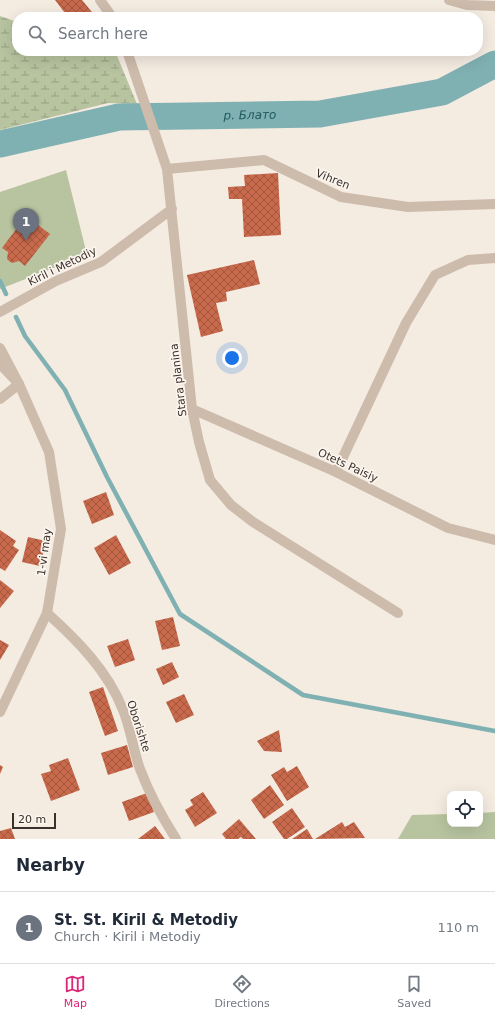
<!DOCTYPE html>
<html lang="en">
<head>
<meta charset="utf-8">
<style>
  :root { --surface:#fff; --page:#f2f2f3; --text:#1f2937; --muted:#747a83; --line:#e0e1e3; --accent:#db2777 }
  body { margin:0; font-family:"DejaVu Sans",sans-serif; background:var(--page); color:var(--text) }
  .controls { position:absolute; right:12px; bottom:12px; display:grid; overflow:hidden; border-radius:8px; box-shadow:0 4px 16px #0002 }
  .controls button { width:36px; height:36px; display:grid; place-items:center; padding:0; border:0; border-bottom:1px solid var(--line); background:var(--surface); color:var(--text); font:20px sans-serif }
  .scale { position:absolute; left:12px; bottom:10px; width:44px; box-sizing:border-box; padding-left:4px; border:2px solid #3b302b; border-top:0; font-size:11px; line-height:14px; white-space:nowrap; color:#3b302b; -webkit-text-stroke:3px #fbf5ee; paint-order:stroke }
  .you { position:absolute; left:232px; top:358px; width:14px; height:14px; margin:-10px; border:3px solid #fff; border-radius:50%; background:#1a73e8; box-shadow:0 0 0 6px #1a73e833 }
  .badge { display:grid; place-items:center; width:26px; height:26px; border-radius:50%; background:var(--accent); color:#fff; font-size:13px; font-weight:700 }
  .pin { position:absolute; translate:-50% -33px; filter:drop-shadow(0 1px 2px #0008) }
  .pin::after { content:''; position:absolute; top:21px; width:14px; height:12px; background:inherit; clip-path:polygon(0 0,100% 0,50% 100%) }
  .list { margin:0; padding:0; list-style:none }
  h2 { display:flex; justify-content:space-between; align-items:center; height:52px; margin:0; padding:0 16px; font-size:17px }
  h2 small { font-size:13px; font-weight:400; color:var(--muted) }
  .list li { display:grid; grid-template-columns:26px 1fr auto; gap:12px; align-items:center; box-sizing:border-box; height:72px; padding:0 16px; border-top:1px solid var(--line) }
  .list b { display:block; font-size:15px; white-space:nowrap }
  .list p { margin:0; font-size:13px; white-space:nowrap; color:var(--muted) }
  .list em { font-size:13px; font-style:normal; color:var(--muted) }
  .icon { flex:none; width:22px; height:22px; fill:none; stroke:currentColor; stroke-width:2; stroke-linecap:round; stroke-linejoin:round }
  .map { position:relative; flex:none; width:495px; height:839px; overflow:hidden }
  .search { position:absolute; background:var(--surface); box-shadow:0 4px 16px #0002; left:12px; right:12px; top:12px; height:44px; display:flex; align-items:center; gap:10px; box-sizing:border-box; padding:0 14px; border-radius:16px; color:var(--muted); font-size:15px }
  .sheet { height:124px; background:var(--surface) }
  nav { display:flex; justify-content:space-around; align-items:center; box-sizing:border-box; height:56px; border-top:1px solid var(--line); background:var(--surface); font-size:11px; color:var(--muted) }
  nav a { display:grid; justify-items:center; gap:2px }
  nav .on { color:var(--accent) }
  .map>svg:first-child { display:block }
  .green { fill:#b8c4a0 }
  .wetland { fill:url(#wetland-marsh) }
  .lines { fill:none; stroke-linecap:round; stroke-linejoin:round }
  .stream { stroke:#7fb0b2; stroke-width:4.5 }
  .river { stroke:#7fb0b2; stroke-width:27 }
  .building { fill:url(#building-cross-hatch) }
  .minor { stroke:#cdbbac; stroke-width:10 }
  .tertiary { stroke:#cdbbac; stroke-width:10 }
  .labels { text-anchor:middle; stroke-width:3.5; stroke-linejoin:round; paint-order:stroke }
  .street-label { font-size:11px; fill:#3b302b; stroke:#fbf5ee }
  .water-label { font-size:12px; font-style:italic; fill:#1f5a5e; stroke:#fbf5ee }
</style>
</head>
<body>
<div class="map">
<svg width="495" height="839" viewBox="0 0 495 839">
  <defs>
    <pattern id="wetland-marsh" width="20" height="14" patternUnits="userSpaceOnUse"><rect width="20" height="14" fill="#b8c4a0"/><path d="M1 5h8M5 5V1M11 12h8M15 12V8" fill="none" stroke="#97a083"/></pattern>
    <pattern id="building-cross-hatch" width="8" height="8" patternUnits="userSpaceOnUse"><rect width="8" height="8" fill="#c8694b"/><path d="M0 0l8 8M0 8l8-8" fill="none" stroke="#a4573f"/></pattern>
  </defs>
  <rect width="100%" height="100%" fill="#f4ebe1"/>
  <!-- green -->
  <path class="green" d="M66,170L87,255L0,289V192Z
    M495,812V839H398L412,815L450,814V824H480V813Z"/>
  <!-- wetland -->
  <path class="wetland" d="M0,16L17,22V51H115L137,104L108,103L0,130Z"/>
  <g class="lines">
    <!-- stream -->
    <path class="stream" d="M0,281L6,294
      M16,317L25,336L65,390L107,477L180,614L303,695L495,731"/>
    <!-- river -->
    <path class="river" id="s1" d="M0,144L119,117L320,114L442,92L495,64"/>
  </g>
  <!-- building -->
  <path class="building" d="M55,0H82L96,17H68Z
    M278,173L281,235L244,237L242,199H229L228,187L245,186L244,175Z
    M26,216L50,234L25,266L19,261L12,263L9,261L7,259L8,252L2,248Z
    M254,260L260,284L226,292L227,301L216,303L223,331L201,337L187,275Z
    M106,492L114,515L92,524L83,501Z
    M0,530L16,541L13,546L19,550L5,571L0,568Z
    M116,535L131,563L109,575L94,548Z
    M28,537L46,541L40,566L22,562Z
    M0,580L14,591L0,608Z
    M173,617L180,646L162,650L155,621Z
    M128,639L135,660L115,667L107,646Z
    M0,640L9,645L0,660Z
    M172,662L179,677L163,685L156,669Z
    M103,687L118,731L105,736L89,692Z
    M184,694L194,715L176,723L166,702Z
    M279,730L282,752L264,751L257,741Z
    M127,745L133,767L108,775L101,753Z
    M68,758L80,790L51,801L41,774L51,771L49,765Z
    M0,765L3,767L0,774Z
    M297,766L309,787L287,801L271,775L284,767L287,772Z
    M270,785L284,805L264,819L251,800Z
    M203,792L217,813L195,827L185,810L193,805L190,800Z
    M147,793L154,812L129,821L122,802Z
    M292,808L305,827L287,839H284L272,822Z
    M239,819L256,839H243L241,837L238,839H226L222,834Z
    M342,822L345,827L354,822L365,838L315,839Z
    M155,826L165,839H138Z
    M11,828L15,839H0V831Z
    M307,829L313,839H292Z"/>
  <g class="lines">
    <!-- minor -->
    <path class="minor" d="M100,0L112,17
      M449,0L467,5L495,6
      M127,51L167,169L192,409L199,442L210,480L231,505L253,522L398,613
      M167,169L264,160L341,197L408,207L495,204
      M0,312L56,281L101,262L172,209
      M0,364L19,384L0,399
      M192,409L336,472L448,528L495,540
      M336,472L406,323L435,275L468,260L495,258
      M47,613C77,640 108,671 123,710C131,729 133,750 140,769C149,793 162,817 176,839"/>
    <!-- tertiary -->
    <path class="tertiary" d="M0,348L19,384L49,452L61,529L47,613L0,712"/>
  </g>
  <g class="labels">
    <!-- street labels -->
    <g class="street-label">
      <text transform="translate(333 179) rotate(22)" y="4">Vihren</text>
      <text transform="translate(62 266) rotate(-26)" y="4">Kiril i Metodiy</text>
      <text transform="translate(178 380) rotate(-97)" y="4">Stara planina</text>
      <text transform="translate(348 465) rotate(25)" y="4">Otets Paisiy</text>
      <text transform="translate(44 552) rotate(-82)" y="4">1-vi may</text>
      <text transform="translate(139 726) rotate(72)" y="4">Oborishte</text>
    </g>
    <!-- water labels -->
    <g class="water-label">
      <text dy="4" stroke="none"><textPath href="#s1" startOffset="253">р. Блато</textPath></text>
    </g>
  </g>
</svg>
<div class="controls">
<button><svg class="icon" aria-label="locate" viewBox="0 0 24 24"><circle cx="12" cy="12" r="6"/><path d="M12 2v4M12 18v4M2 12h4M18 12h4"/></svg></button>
</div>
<div class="scale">20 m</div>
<div class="you"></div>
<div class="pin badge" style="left:26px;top:241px;background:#6b7280">1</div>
<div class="search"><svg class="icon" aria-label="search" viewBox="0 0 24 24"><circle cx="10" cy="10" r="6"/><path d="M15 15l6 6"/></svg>Search here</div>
</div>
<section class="sheet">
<h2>Nearby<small></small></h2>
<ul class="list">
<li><span class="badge" style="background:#6b7280">1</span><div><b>St. St. Kiril &amp; Metodiy</b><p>Church · Kiril i Metodiy</p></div><em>110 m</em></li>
</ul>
</section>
<nav>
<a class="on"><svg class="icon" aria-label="map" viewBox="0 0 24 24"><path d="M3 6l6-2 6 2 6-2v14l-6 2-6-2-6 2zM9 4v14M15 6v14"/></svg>Map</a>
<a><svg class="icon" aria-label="directions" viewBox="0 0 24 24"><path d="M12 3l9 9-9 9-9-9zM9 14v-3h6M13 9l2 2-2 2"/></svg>Directions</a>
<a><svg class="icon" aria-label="saved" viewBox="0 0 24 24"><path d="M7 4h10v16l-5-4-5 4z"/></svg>Saved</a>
</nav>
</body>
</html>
